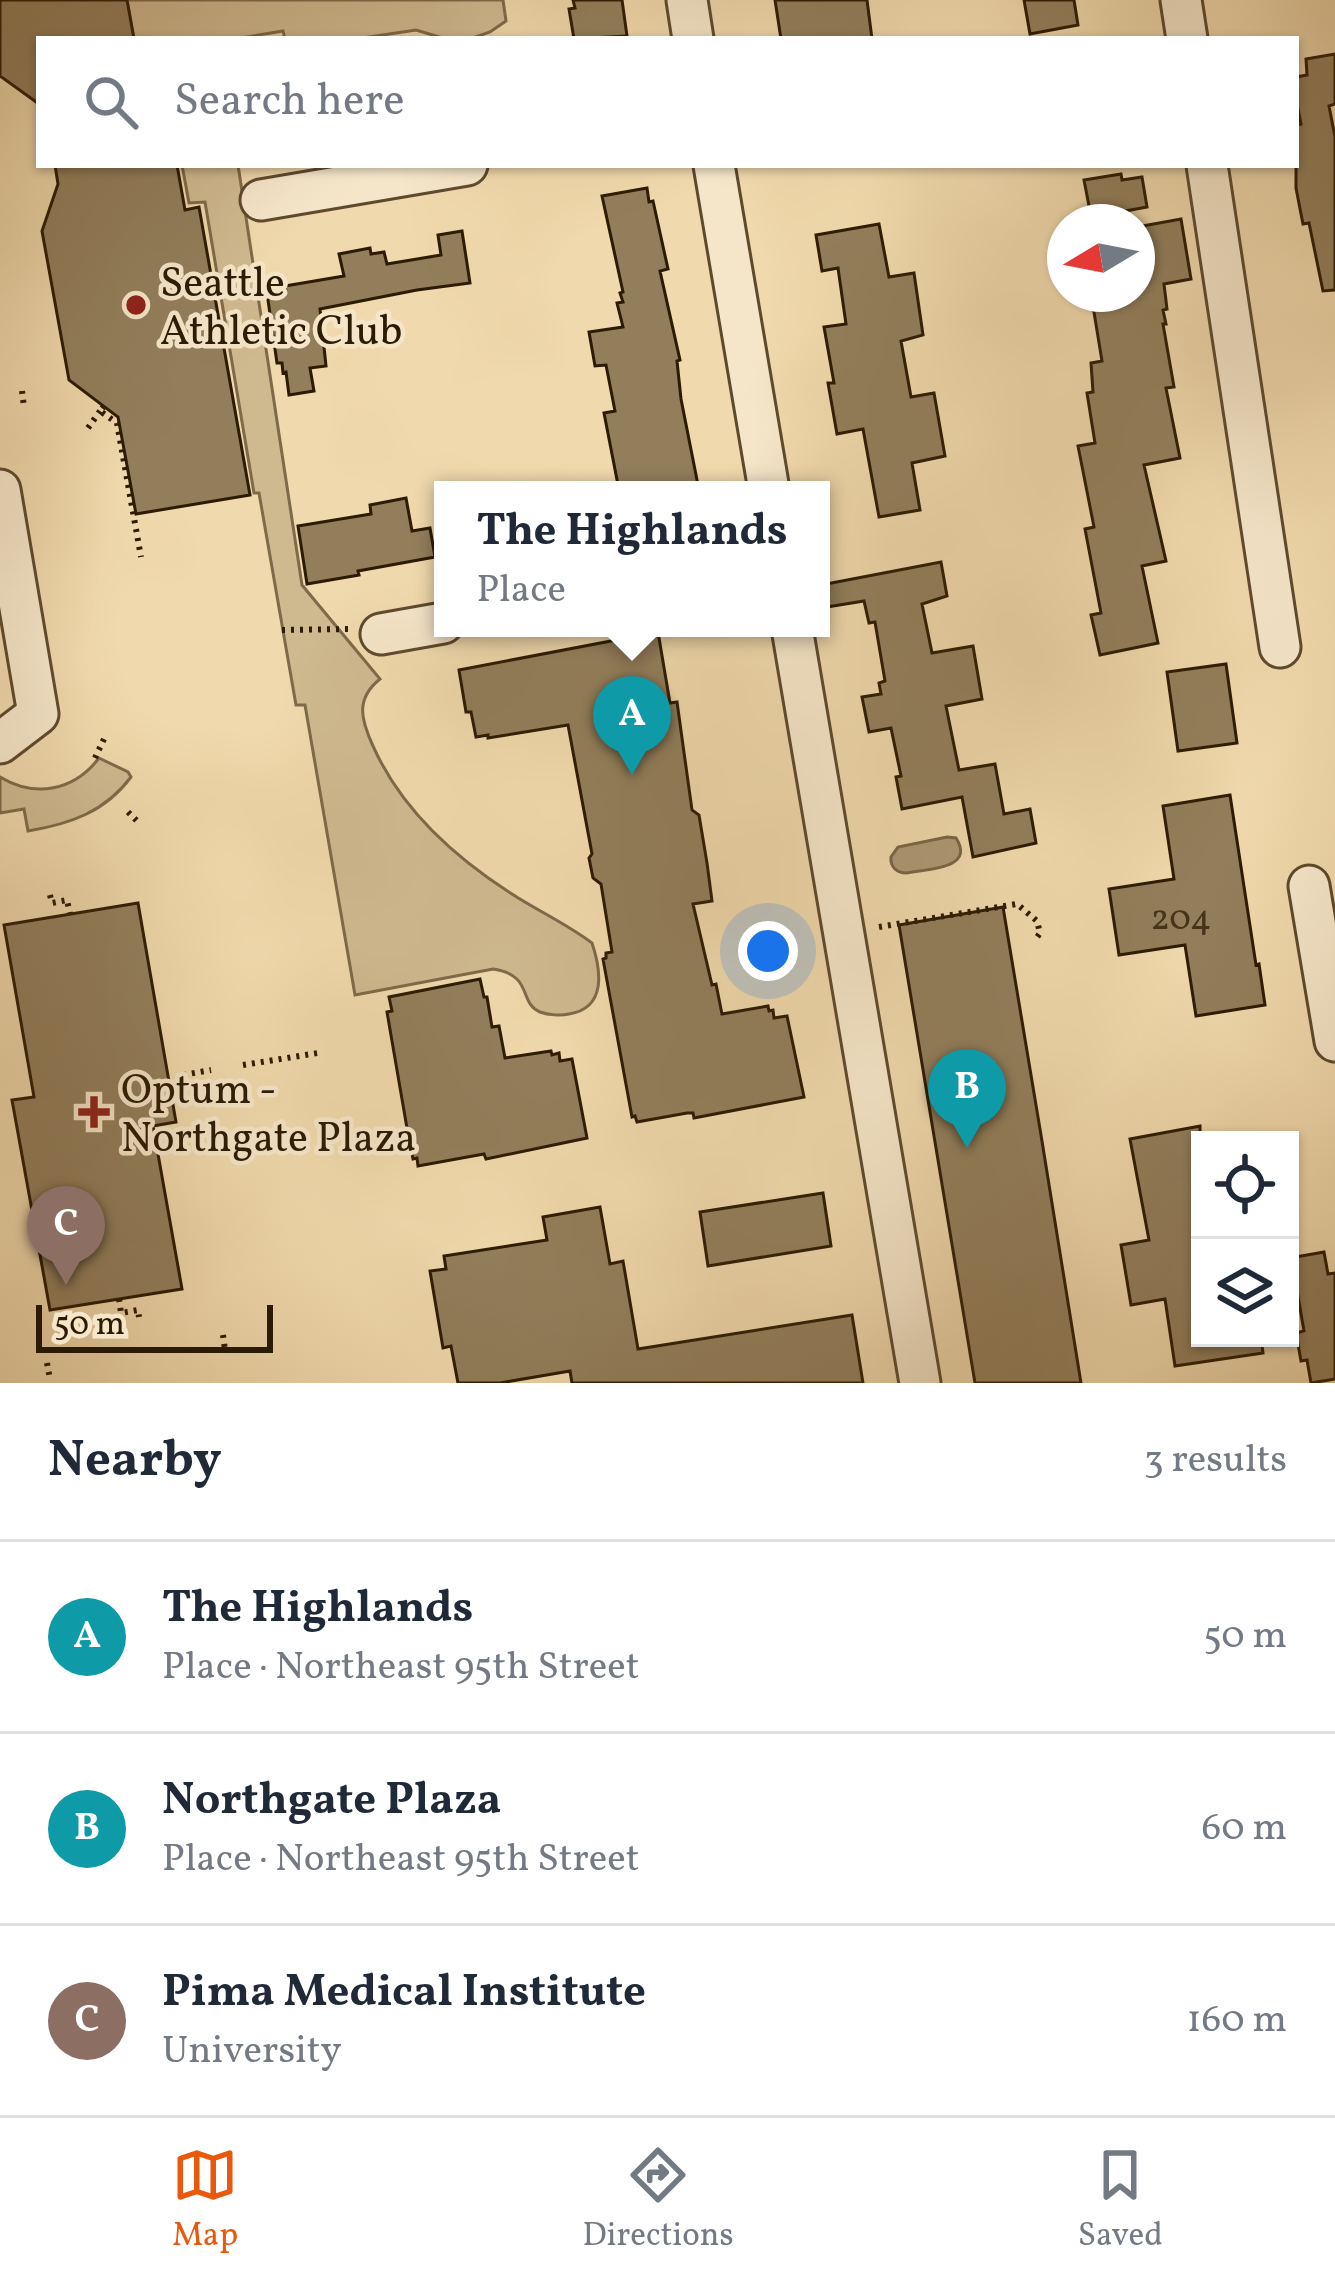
<!DOCTYPE html>
<html lang="en">
<head>
<meta charset="utf-8">
<style>
  :root { --surface:#fff; --page:#f2f2f3; --text:#1f2937; --muted:#747a83; --line:#e0e1e3; --accent:#ea580c }
  body { margin:0; font-family:Vollkorn,serif; background:var(--page); color:var(--text) }
  .controls { position:absolute; right:36px; bottom:36px; display:grid; overflow:hidden; border-radius:0px; box-shadow:0 3px 9px #0004 }
  .controls button { width:108px; height:108px; display:grid; place-items:center; padding:0; border:0; border-bottom:3px solid var(--line); background:var(--surface); color:var(--text); font:60px sans-serif }
  .compass { position:absolute; left:1047px; top:204px; width:108px; height:108px; border-radius:50%; background:var(--surface); box-shadow:0 3px 9px #0004; rotate:260deg }
  .scale { position:absolute; left:36px; bottom:30px; width:237px; box-sizing:border-box; padding-left:12px; border:6px solid #2c1b03; border-top:0; font-size:33px; line-height:42px; white-space:nowrap; color:#2c1b03; -webkit-text-stroke:9px #f5e6c9; paint-order:stroke }
  .you { position:absolute; left:768px; top:951px; width:42px; height:42px; margin:-30px; border:9px solid #fff; border-radius:50%; background:#1a73e8; box-shadow:0 0 0 18px #1a73e833 }
  .badge { display:grid; place-items:center; width:78px; height:78px; border-radius:50%; background:var(--accent); color:#fff; font-size:39px; font-weight:700 }
  .pin { position:absolute; translate:-50% -99px; filter:drop-shadow(0 3px 6px #0008) }
  .pin::after { content:''; position:absolute; top:63px; width:42px; height:36px; background:inherit; clip-path:polygon(0 0,100% 0,50% 100%) }
  .popup { position:absolute; left:434px; top:481px; width:396px; height:156px; box-sizing:border-box; display:grid; place-content:center; border-radius:0px; background:var(--surface); filter:drop-shadow(0 3px 9px #0005); font-size:39px; white-space:nowrap; color:var(--muted) }
  .popup b { font-size:45px; color:var(--text) }
  .popup::after { content:''; position:absolute; left:50%; top:100%; margin-left:-24px; border:24px solid transparent; border-top-color:var(--surface) }
  .list { margin:0; padding:0; list-style:none }
  h2 { display:flex; justify-content:space-between; align-items:center; height:156px; margin:0; padding:0 48px; font-size:51px }
  h2 small { font-size:39px; font-weight:400; color:var(--muted) }
  .list li { display:grid; grid-template-columns:78px 1fr auto; gap:36px; align-items:center; box-sizing:border-box; height:192px; padding:0 48px; border-top:3px solid var(--line) }
  .list b { display:block; font-size:45px; white-space:nowrap }
  .list p { margin:0; font-size:39px; white-space:nowrap; color:var(--muted) }
  .list em { font-size:39px; font-style:normal; color:var(--muted) }
  .icon { flex:none; width:66px; height:66px; fill:none; stroke:currentColor; stroke-width:2; stroke-linecap:round; stroke-linejoin:round }
  .map { position:relative; flex:none; width:1335px; height:1383px; overflow:hidden }
  .search { position:absolute; background:var(--surface); box-shadow:0 3px 9px #0004; left:36px; right:36px; top:36px; height:132px; display:flex; align-items:center; gap:30px; box-sizing:border-box; padding:0 42px; border-radius:0px; color:var(--muted); font-size:45px }
  .sheet { height:732px; background:var(--surface) }
  nav { display:flex; justify-content:space-around; align-items:center; box-sizing:border-box; height:168px; border-top:3px solid var(--line); background:var(--surface); font-size:33px; color:var(--muted) }
  nav a { display:grid; justify-items:center; gap:6px }
  nav .on { color:var(--accent) }
  .map>svg:first-child { display:block }
  .green { fill:#cfb98f; stroke:#7e6a49; stroke-width:3 }
  .water { fill:#ad9873; stroke:#796646; stroke-width:3 }
  .building { fill:#927e5b; stroke:#2c1b03; stroke-width:3 }
  .lines { fill:none; stroke-linecap:round; stroke-linejoin:round }
  .street-casing { stroke:#5d4a2d; stroke-width:45 }
  .path { stroke:#2c1b03; stroke-width:6; stroke-dasharray:3 6; stroke-linecap:butt }
  .street { stroke:#f5e6c9; stroke-width:39 }
  .poi-dot { fill:#8f2418; stroke:#f5e6c9; stroke-width:4.5 }
  .labels { text-anchor:middle; stroke-width:9; stroke-linejoin:round; paint-order:stroke }
  .number-label { font-size:36px; fill:#463419 }
  .poi-label { font-size:42px; fill:#2c1b03; stroke:#f5e6c9; text-anchor:start }
</style>
</head>
<body>
<div class="map">
<svg width="1335" height="1383" viewBox="0 0 1335 1383">
  <rect width="100%" height="100%" fill="#f0d9ac"/>
  <filter id="stains"><feTurbulence type="fractalNoise" baseFrequency=".00167" numOctaves="4"/><feColorMatrix values="0 0 0 0 .2 0 0 0 0 .09 0 0 0 0 .02 0 0 0 .5 -.17"/></filter>
  <radialGradient id="worn" r=".72"><stop offset=".6" stop-color="#630" stop-opacity="0"/><stop offset="1" stop-color="#630" stop-opacity=".3"/></radialGradient>
  <!-- green -->
  <path class="green" d="M127,0H503L506,21L490,32L470,39H446L416,30L356,39H285L283,31L234,39H134Z
    M182,165H238L302,585L380,679C355,699 361,720 373,746C401,809 454,857 512,894C538,911 567,924 592,943C601,970 607,1008 569,1014C561,1016 548,1015 540,1012C518,1003 534,975 493,969L355,995L305,705H296L259,493H254L205,202L189,203Z
    M99,758L128,772L131,777C105,812 70,824 28,831L24,809L0,813V777C35,798 74,791 99,758Z"/>
  <!-- water -->
  <path class="water" d="M947,837L956,838C976,869 927,869 906,873C897,873 890,867 891,857L898,847Z"/>
  <!-- building -->
  <path class="building" d="M0,0H127L134,39H39V104L0,76Z
    M573,0H622L627,36L574,39L569,9L575,8Z
    M775,0H867L872,39H781Z
    M1024,0H1074L1078,25L1030,34Z
    M1335,54V104L1329,106L1335,137V290L1323,291L1309,223L1303,224L1296,188V125L1301,124L1296,99V77L1307,75L1306,59Z
    M55,165H177L185,210L199,207L250,495L136,514L118,417L69,380L42,231L58,184Z
    M1121,174L1122,180L1142,177L1147,207L1104,215L1102,209L1090,211L1084,180Z
    M647,188L649,202L653,201L668,269L660,271L680,360L677,361L681,399L699,490H619L604,413L615,411L606,365L595,366L589,332L623,327L617,303L623,302L620,293L623,292L602,196Z
    M1181,219L1191,279L1164,284L1167,309L1163,310L1166,324H1163L1174,387L1166,388L1180,458L1144,465L1166,561L1142,566L1158,643L1100,655L1091,615L1101,613L1085,529L1094,527L1078,446L1095,443L1087,393L1093,392L1091,363L1102,361L1091,294H1137V227Z
    M879,224L889,277L914,273L923,335L901,341L911,397L934,393L945,456L912,463L920,510L879,517L863,429L837,434L828,383H834L824,327L846,324L838,268L822,271L816,235Z
    M462,231L470,283L417,290L320,309L326,366L310,368L314,391L289,395L286,372L283,373L282,363H277L267,293L286,291L285,286L344,276L339,254L370,248L371,254L384,252L387,264L441,255L438,235Z
    M406,498L412,531L430,528L435,557L358,571L359,575L307,584L298,526L371,514L370,505Z
    M941,562L947,596L922,604L932,653L973,646L982,699L946,706L959,770L995,764L1004,814L1030,809L1036,843L973,857L962,797L902,809L896,777L901,776L891,728L869,732L862,697L881,694L879,683L885,681L875,622L869,623L864,601L821,608V585Z
    M658,632L670,703L677,702L692,810L699,815L707,863L712,901L693,904L712,985L716,984L722,1014L768,1006L769,1011L773,1010L774,1018L787,1016L804,1097L694,1118L693,1113H687L637,1122L635,1116L632,1117L603,959L606,958V953L612,952L601,884L593,878L589,858L592,854L568,725L488,738V735L476,737L471,712H466L459,670Z
    M1226,664L1237,743L1178,751L1167,672Z
    M1230,795L1256,965L1259,964L1265,1005L1196,1016L1185,945L1119,955L1109,889L1174,879L1163,806Z
    M138,903L176,1122L153,1126L182,1289L50,1310L12,1100L34,1097L4,925Z
    M1003,907L1041,1135L1081,1383H975L899,925Z
    M480,979L484,997H487L492,1027L499,1026L505,1058L551,1051L552,1055L559,1053L560,1061L572,1059L587,1138L486,1159L484,1154L418,1166L417,1158L413,1159L408,1134L387,1012L392,1011L389,997Z
    M1200,1126V1212L1195,1213L1200,1242V1338H1261L1263,1353L1175,1366L1165,1299L1131,1305L1121,1245L1149,1240L1130,1139Z
    M823,1193L831,1246L708,1266L700,1212Z
    M600,1207L610,1264L623,1261L638,1349L852,1315L863,1383H572L570,1371L500,1383H458L451,1346L443,1348L430,1271L446,1269L444,1256L547,1240L543,1217Z
    M1324,1252L1328,1274L1335,1273V1379L1311,1383L1307,1360L1301,1361L1296,1333L1304,1331L1296,1285L1290,1286V1258Z"/>
  <g class="lines">
    <defs>
      <path id="street" d="M687,0L693,39
        M1181,0L1187,39
        M714,165L769,490
        M1207,165L1280,647
        M261,200L467,165
        M0,490L38,714
        M792,628L920,1383
        M381,634L443,623
        M0,743L38,714
        M1309,886L1335,1041"/>
    </defs>
    <!-- street casing -->
    <use href="#street" class="street-casing"/>
    <!-- path -->
    <path class="path" d="M22,391L24,407
      M104,406L100,411L117,423L141,557
      M88,428L100,411
      M282,630L348,629
      M95,758L104,739
      M128,812L138,822
      M50,895L52,903L67,900L70,914
      M879,927L1017,904L1037,921L1040,933L1035,940
      M243,1065L318,1053
      M183,1075L211,1070
      M119,1299L121,1313L138,1310L139,1317
      M223,1335L225,1350
      M47,1363L50,1379"/>
    <!-- street -->
    <use href="#street" class="street"/>
  </g>
  <!-- markers -->
  <g class="poi-dot">
    <circle cx="136" cy="305" r="12"/>
    <path d="M88 1094h12v12h12v12h-12v12h-12v-12h-12v-12h12z"/>
  </g>
  <g class="labels">
    <!-- number labels -->
    <g class="number-label">
      <text x="1181" y="929">204</text>
    </g>
    <!-- poi labels -->
    <g class="poi-label">
      <text x="160" y="296">Seattle<tspan x="160" dy="48">Athletic Club</tspan></text>
      <text x="121" y="1103">Optum -<tspan x="121" dy="48">Northgate Plaza</tspan></text>
    </g>
  </g>
  <rect width="100%" height="100%" filter="url(#stains)"/>
  <rect width="100%" height="100%" fill="url(#worn)"/>
</svg>
<div class="controls">
<button><svg class="icon" aria-label="locate" viewBox="0 0 24 24"><circle cx="12" cy="12" r="6"/><path d="M12 2v4M12 18v4M2 12h4M18 12h4"/></svg></button>
<button><svg class="icon" aria-label="layers" viewBox="0 0 24 24"><path d="M12 4l9 5-9 5-9-5zM3 14l9 5 9-5"/></svg></button>
</div>
<svg class="compass" viewBox="-18 -18 36 36"><path d="M0-13l5 13h-10z" fill="#e53935"/><path d="M0 13l5-13h-10z" fill="#747a83"/></svg>
<div class="scale">50 m</div>
<div class="you"></div>
<div class="pin badge" style="left:632px;top:775px;background:#0f9aa8">A</div>
<div class="popup"><b>The Highlands</b>Place</div>
<div class="pin badge" style="left:967px;top:1148px;background:#0f9aa8">B</div>
<div class="pin badge" style="left:66px;top:1285px;background:#8d6e63">C</div>
<div class="search"><svg class="icon" aria-label="search" viewBox="0 0 24 24"><circle cx="10" cy="10" r="6"/><path d="M15 15l6 6"/></svg>Search here</div>
</div>
<section class="sheet">
<h2>Nearby<small>3 results</small></h2>
<ul class="list">
<li><span class="badge" style="background:#0f9aa8">A</span><div><b>The Highlands</b><p>Place · Northeast 95th Street</p></div><em>50 m</em></li>
<li><span class="badge" style="background:#0f9aa8">B</span><div><b>Northgate Plaza</b><p>Place · Northeast 95th Street</p></div><em>60 m</em></li>
<li><span class="badge" style="background:#8d6e63">C</span><div><b>Pima Medical Institute</b><p>University</p></div><em>160 m</em></li>
</ul>
</section>
<nav>
<a class="on"><svg class="icon" aria-label="map" viewBox="0 0 24 24"><path d="M3 6l6-2 6 2 6-2v14l-6 2-6-2-6 2zM9 4v14M15 6v14"/></svg>Map</a>
<a><svg class="icon" aria-label="directions" viewBox="0 0 24 24"><path d="M12 3l9 9-9 9-9-9zM9 14v-3h6M13 9l2 2-2 2"/></svg>Directions</a>
<a><svg class="icon" aria-label="saved" viewBox="0 0 24 24"><path d="M7 4h10v16l-5-4-5 4z"/></svg>Saved</a>
</nav>
</body>
</html>
